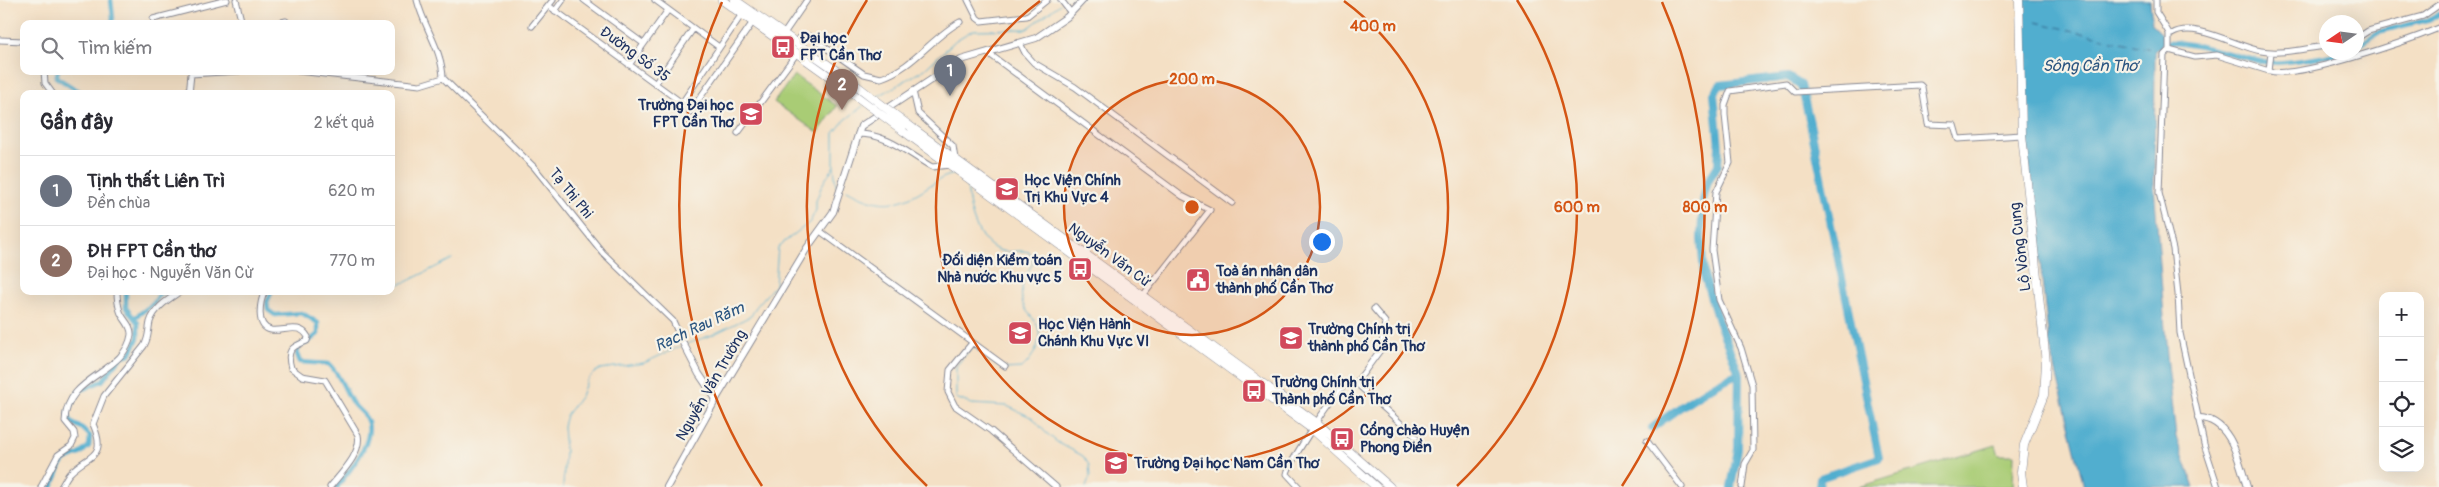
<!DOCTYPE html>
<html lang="vi">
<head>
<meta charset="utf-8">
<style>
  :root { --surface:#fff; --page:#f7f7f7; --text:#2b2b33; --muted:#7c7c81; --line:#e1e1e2; --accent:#111827 }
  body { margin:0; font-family:Pangolin,sans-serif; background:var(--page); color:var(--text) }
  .controls { position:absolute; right:15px; bottom:15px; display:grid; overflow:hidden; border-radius:10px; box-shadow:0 5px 20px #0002 }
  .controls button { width:45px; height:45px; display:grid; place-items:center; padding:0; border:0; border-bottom:1px solid var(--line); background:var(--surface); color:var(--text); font:25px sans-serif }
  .compass { position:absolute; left:2319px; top:15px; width:45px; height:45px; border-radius:50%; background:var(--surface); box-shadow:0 5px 20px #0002; rotate:257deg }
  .you { position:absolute; left:1321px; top:241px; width:18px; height:18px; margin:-12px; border:4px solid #fff; border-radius:50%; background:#1a73e8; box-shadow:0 0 0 8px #1a73e833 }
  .badge { display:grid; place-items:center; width:32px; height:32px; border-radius:50%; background:var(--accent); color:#fff; font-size:16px; font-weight:700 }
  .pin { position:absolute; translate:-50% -41px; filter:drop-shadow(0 1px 2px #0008) }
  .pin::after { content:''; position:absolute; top:26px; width:18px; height:15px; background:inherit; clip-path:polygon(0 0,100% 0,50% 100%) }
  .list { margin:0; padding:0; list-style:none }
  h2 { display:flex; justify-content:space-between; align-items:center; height:65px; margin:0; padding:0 20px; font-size:21px }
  h2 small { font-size:16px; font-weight:400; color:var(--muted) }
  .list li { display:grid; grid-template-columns:32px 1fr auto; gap:15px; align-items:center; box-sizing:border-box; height:70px; padding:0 20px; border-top:1px solid var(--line) }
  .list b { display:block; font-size:19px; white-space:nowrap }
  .list p { margin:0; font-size:16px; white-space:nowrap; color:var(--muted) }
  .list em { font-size:16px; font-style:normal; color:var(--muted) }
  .icon { flex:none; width:28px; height:28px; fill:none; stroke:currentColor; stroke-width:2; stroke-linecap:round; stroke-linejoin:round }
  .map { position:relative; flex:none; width:2439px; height:487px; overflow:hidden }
  .search { position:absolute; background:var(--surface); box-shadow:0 5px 20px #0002; left:20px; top:20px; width:375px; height:55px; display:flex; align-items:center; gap:12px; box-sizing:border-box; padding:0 18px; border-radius:10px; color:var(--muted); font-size:19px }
  .panel { position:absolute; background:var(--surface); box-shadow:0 5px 20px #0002; left:20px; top:90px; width:375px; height:205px; border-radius:10px }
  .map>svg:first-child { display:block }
  .green { fill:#a9cc75; stroke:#627e6a }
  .water { fill:#51aecf; stroke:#366e96 }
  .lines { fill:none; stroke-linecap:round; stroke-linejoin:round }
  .stream { stroke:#51aecf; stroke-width:1 }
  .canal { stroke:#51aecf; stroke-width:4.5 }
  .river { stroke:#51aecf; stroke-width:8 }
  .ferry { stroke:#2b5580; stroke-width:1; stroke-dasharray:6 5; stroke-linecap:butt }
  .minor-casing { stroke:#888892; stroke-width:7 }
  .tertiary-casing { stroke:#888892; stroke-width:8 }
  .secondary-casing { stroke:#888892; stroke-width:9 }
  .minor { stroke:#fff; stroke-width:5 }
  .tertiary { stroke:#fff; stroke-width:6 }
  .secondary { stroke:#fff; stroke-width:8 }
  .secondary-bridge-casing { stroke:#888892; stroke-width:9; stroke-linecap:butt }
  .secondary-bridge { stroke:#fff; stroke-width:8 }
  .ring { fill:none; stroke:#d45514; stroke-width:2.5 }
  .labels { text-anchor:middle; stroke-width:4.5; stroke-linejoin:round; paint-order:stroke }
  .poi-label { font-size:15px; font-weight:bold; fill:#1b2f5e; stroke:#f7f3e8; text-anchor:start }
  .street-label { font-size:15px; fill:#1b2f5e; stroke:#f7f3e8 }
  .water-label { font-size:16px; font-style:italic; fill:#2b5580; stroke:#f7f3e8 }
  .centre { fill:#d45514; stroke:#f7f3e8; stroke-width:2.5 }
  .ring-label { font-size:15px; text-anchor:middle; font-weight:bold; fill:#d45514; stroke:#f7f3e8; stroke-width:4.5; stroke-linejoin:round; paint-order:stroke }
</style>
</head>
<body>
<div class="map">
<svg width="2439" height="487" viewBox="0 0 2439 487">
  <rect width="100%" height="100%" fill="#f7f3e8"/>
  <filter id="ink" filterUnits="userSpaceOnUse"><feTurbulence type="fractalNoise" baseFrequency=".02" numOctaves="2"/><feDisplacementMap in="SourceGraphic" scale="10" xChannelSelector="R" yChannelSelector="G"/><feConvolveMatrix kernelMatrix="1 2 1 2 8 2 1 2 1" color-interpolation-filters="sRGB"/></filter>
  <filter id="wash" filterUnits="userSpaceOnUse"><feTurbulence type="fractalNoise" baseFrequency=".0096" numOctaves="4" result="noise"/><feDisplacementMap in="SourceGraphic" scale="20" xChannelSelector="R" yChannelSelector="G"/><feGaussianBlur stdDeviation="1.12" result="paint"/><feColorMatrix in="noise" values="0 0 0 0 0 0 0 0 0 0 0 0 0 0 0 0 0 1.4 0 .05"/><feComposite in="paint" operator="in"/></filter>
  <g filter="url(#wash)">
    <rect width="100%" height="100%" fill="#f4e0c5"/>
    <!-- green -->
    <path class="green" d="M794,75L837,106L818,133L774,102Z
      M1996,445L1999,455H2014L2013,487H1858Z"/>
    <!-- water -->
    <path class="water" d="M2024,0H2150L2152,24L2163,35L2161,47L2155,50L2154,185L2167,356L2176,437L2194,487H2084L2049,343L2026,136Z"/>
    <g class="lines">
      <!-- stream -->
      <path class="stream" d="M877,97L925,69L956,40L973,30L1027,29L1060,4
        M834,167L836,186
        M847,190C880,208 898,207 929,186C939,180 945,175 957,174C959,176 963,179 965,182C968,187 968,196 969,201C972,220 980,242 998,250C1009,254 1018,249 1029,252L1033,263C1026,274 1020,286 1022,300C1023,309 1031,315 1036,323C1045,338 1034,357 1022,368L1003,369L973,346L956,366V398L971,404L1007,406L1033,418L1045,432L1057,442L1083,456L1089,465L1090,477L1086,487
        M391,286L406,282L452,259
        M687,344L712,335L751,316L756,307L775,285L778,247L810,222L816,210V201L822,185L834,166V133L844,121L863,106
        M563,487L565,451L563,426L566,415L581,396L587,380L594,373L600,369L644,363L681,346"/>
      <!-- canal -->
      <path class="canal" d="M111,24L113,18L111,0
        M2157,42C2195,40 2228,55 2264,62C2281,65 2327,56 2345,52
        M2356,47L2378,32L2431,19L2439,14
        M58,71L56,77L83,94
        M272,291L267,302L268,310L275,315L302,313L318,323V334L308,342L299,346L297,354L300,362L329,364C341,376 344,390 353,404C357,409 363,413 366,418C378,439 348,472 337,487
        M134,318L154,303L158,296L166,291
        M52,487L63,461L80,454L89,446L90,436L82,428L70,422L68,412L79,391L102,381L122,356L130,354L138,338V323L126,308V291"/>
      <!-- river -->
      <path class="river" d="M1652,428C1680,407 1707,387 1739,373
        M1731,487L1738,449L1739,373L1718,321L1704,275L1701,238L1703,201L1708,181L1718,165L1719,147L1714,94L1720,85L1788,77L1801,85L1810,123L1879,458L1820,478L1819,487"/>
      <!-- ferry -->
      <path class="ferry" d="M2036,22L2155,50"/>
    </g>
  </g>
  <g filter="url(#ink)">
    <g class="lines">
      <defs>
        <path id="minor" d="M236,0L242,24
          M417,0C424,28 442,49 443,78L534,167L603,253L673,321L683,343
          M584,0L644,44
          M655,0L719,47
          M968,0L977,18L981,21L1027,16L1047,0
          M1061,0L1071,13
          M2156,0V12L2169,33V50L2164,55L2159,193L2173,249L2178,294L2180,333L2204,444L2218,487
          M549,6L682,103L742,14
          M555,11L563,0
          M153,19L227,0
          M273,24L286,21
          M532,26L553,0
          M2169,33L2172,34C2194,20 2237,47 2261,51C2282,55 2306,48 2326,46
          M783,35L807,0
          M2356,39L2368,31L2423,16L2439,5
          M0,40L24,41
          M795,43L801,37L809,36L864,74L881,78C913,68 932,37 960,22
          M1020,43L1025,53L1034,63L1075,87L1232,203
          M2169,50L2195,57L2217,55L2269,71
          M2271,52L2269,71C2296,80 2410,40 2439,28
          M988,53L1182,196L1210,210L1141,298
          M629,65L668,10
          M44,71L45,83L53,94
          M298,71L420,85L443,78
          M655,84L693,29
          M913,91L918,113L953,146L955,159
          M189,94L191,74L239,71
          M690,112L753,22
          M738,133L797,53
          M858,134C888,134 907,153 932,167L950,165
          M820,231L1005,366
          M265,291C260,301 255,327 271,330C284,332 300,322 308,337L307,341C291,347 286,350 291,368L302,376L325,380L358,435C362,454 340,474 330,487
          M972,343L950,370L948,392L955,406L991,431L1056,487
          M1356,383L1381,349L1385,322L1374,309
          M1647,441L1682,487
          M41,487L58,455L71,446L75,438L74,432L65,421C66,375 125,374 131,335C132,325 122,319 120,311C118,305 117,297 117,291
          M61,487C64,483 66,477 70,473C88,454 108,459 93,424L104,396L144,346C149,338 148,331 150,322C155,307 168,300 181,291
          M1299,487L1287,474C1289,462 1335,392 1346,384L1356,383L1416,437
          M1742,487L1745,464L1753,450L1752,385L1741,348L1719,300L1712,250L1716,192L1730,163L1725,115V105L1730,91L1786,83L1795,92L1920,85L1922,87L1928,124L1954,125L1958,139L2022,135"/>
        <path id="tertiary" d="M683,343L699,374L716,399
          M2198,418C2231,418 2239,462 2247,487
          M667,487L716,399L807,248L833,212L861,126L961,60L1036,38L1067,17L1083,0"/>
        <path id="secondary" d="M722,0L833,79
          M735,0L844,76
          M2019,0L2022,135L2046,363L2044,395L2024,445L2021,472L2023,487
          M911,127L1317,423L1390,487
          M902,130L1312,429L1376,487"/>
      </defs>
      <!-- minor casing -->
      <use href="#minor" class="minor-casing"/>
      <!-- tertiary casing -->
      <use href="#tertiary" class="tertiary-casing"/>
      <!-- secondary casing -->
      <use href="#secondary" class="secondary-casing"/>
      <!-- minor -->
      <use href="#minor" class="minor"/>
      <!-- tertiary -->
      <use href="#tertiary" class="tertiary"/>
      <!-- secondary -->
      <use href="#secondary" class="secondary"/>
      <defs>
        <path id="secondary-bridge" d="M844,76L911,127
          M833,79L902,130"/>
      </defs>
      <!-- secondary-bridge casing -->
      <use href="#secondary-bridge" class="secondary-bridge-casing"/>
      <!-- secondary-bridge -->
      <use href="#secondary-bridge" class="secondary-bridge"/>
    </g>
  </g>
  <!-- distance rings -->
  <circle cx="1192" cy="207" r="128" fill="#d45514" fill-opacity=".12"/>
  <g class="ring">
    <circle cx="1192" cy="207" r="128"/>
    <path d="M1344 1A256 256 0 1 1 1040 1"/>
    <path d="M927 486A385 385 0 0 1 867 0M1517 0A385 385 0 0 1 1457 486"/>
    <path d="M762 486A513 513 0 0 1 722 2M1662 2A513 513 0 0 1 1622 486"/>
  </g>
  <!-- icons -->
  <defs>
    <symbol id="bus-square" viewBox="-11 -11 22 22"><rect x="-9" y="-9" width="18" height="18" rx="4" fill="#d1495b" stroke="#f7f3e8"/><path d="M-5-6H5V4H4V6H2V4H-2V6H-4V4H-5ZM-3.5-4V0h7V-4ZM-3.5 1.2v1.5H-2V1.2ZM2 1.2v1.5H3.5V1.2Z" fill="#fff"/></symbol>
    <symbol id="university-square" viewBox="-11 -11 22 22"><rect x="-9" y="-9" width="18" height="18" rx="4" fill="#d1495b" stroke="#f7f3e8"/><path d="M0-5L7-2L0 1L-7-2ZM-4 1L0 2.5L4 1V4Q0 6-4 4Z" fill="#fff"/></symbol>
    <symbol id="civic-square" viewBox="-11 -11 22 22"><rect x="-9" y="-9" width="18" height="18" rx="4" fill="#d1495b" stroke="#f7f3e8"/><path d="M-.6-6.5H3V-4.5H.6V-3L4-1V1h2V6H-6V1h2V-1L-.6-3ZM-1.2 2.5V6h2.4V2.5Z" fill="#fff"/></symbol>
  </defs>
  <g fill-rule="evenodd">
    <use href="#bus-square" x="769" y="33" width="28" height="28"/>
    <use href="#university-square" x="737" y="100" width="28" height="28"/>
    <use href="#university-square" x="993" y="175" width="28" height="28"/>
    <use href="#bus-square" x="1066" y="255" width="28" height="28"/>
    <use href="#civic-square" x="1184" y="266" width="28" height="28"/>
    <use href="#university-square" x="1006" y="319" width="28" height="28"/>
    <use href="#university-square" x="1277" y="324" width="28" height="28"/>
    <use href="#bus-square" x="1240" y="377" width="28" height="28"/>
    <use href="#bus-square" x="1328" y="425" width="28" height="28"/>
    <use href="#university-square" x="1102" y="449" width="28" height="28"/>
  </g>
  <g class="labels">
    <!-- poi labels -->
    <g class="poi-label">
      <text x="800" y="43">Đại học<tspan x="800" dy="17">FPT Cần Thơ</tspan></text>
      <text x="734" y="110" text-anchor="end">Trường Đại học<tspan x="734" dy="17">FPT Cần Thơ</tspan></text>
      <text x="1024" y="185">Học Viện Chính<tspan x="1024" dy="17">Trị Khu Vực 4</tspan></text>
      <text x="1062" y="265" text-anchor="end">Đối diện Kiểm toán<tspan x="1062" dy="17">Nhà nước Khu vực 5</tspan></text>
      <text x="1216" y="276">Toà án nhân dân<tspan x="1216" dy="17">thành phố Cần Thơ</tspan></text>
      <text x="1038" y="329">Học Viện Hành<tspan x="1038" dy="17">Chánh Khu Vực VI</tspan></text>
      <text x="1308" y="334">Trường Chính trị<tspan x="1308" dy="17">thành phố Cần Thơ</tspan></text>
      <text x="1272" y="387">Trường Chính trị<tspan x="1272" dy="17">Thành phố Cần Thơ</tspan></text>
      <text x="1360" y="435">Cổng chào Huyện<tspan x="1360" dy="17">Phong Điền</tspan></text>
      <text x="1134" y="468">Trường Đại học Nam Cần Thơ</text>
    </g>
    <!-- street labels -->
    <g class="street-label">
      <text transform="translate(635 54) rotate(36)" y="5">Đường Số 35</text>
      <text transform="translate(571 193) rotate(51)" y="5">Tạ Thị Phi</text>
      <text transform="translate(2020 247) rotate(-97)" y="5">Lộ Vòng Cung</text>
      <text transform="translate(1110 255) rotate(36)" y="5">Nguyễn Văn Cừ</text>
      <text transform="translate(711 385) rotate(-60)" y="5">Nguyễn Văn Trường</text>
    </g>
    <!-- water labels -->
    <g class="water-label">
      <text x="2090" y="71">Sông Cần Thơ</text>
      <text transform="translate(699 326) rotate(-25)" y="6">Rạch Rau Răm</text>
    </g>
  </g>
  <circle cx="1192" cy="207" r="8" class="centre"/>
  <g class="ring-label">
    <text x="1373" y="31">400 m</text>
    <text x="1192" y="84">200 m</text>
    <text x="1577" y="212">600 m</text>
    <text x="1705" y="212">800 m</text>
  </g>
</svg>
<div class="controls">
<button>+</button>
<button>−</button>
<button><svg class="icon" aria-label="locate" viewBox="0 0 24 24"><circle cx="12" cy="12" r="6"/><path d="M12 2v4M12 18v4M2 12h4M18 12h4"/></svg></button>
<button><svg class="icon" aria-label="layers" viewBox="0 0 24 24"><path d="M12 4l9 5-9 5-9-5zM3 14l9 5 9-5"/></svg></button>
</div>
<svg class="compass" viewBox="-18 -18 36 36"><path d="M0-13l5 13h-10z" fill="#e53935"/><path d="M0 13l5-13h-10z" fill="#7c7c81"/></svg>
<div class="you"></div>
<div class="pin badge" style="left:950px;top:96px;background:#6b7280">1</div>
<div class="pin badge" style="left:842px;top:110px;background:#8d6e63">2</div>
<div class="search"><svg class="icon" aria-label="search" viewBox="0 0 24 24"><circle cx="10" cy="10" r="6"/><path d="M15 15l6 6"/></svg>Tìm kiếm</div>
<section class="panel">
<h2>Gần đây<small>2 kết quả</small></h2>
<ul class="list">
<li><span class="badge" style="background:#6b7280">1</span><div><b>Tịnh thất Liên Trì</b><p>Đền chùa</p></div><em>620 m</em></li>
<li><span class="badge" style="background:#8d6e63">2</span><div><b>ĐH FPT Cần thơ</b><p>Đại học · Nguyễn Văn Cừ</p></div><em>770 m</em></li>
</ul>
</section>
</div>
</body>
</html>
